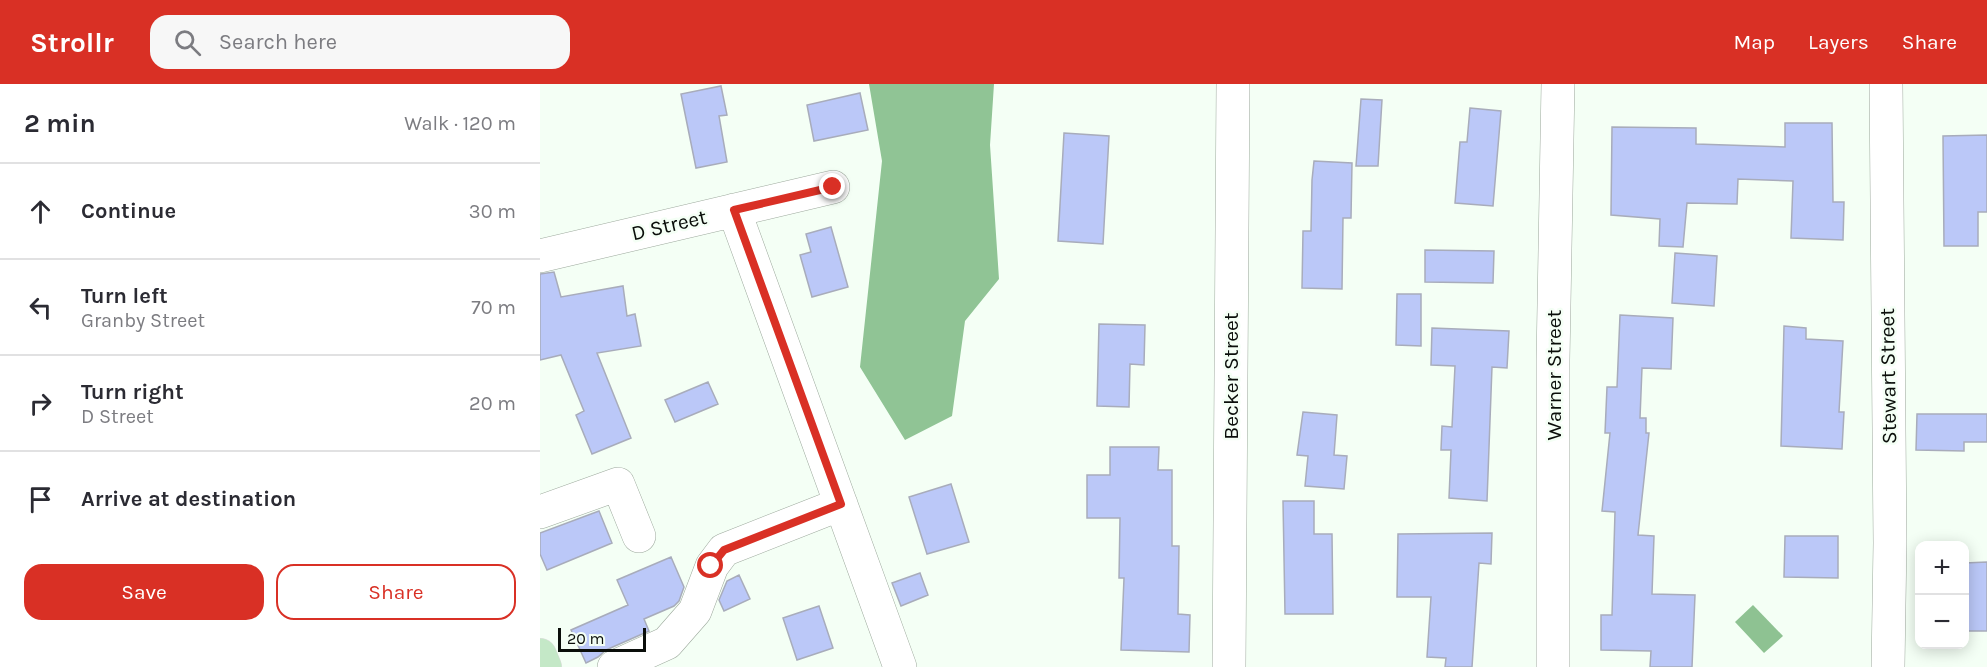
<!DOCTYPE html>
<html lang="en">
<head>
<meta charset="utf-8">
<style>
  :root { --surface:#fff; --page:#f7f7f7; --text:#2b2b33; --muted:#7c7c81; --line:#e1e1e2; --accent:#d93025 }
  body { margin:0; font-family:Karla,sans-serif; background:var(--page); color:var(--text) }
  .controls { position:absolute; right:18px; bottom:18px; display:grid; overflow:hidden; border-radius:12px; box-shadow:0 3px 15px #0003 }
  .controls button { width:54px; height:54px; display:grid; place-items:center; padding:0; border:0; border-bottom:2px solid var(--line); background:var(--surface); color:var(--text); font:30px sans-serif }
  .scale { position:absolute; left:18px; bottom:15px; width:88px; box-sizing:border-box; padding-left:6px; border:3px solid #0a0e0a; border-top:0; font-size:16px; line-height:21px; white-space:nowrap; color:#0a0e0a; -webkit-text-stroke:4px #f4fff5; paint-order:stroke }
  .stop { position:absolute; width:18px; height:18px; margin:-14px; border:4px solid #d93025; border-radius:50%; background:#fff }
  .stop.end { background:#d93025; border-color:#fff; box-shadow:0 2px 6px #0008 }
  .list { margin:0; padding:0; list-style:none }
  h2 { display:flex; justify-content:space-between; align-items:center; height:78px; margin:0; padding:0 24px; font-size:26px }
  h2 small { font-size:20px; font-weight:400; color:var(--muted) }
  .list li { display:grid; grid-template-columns:39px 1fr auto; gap:18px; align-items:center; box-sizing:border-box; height:96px; padding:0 24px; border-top:2px solid var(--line) }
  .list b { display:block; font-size:22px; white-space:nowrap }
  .list p { margin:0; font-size:20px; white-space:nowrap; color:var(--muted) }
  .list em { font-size:20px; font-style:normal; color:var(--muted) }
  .actions { display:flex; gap:12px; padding:18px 24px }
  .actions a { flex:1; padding:14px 0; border:2px solid var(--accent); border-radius:18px; text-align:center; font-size:21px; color:var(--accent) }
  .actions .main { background:var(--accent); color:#fff }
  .icon { flex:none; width:33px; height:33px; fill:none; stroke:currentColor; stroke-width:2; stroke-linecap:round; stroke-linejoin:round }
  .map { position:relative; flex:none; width:1447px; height:583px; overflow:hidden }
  header { display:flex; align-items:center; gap:36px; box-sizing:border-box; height:84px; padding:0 30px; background:var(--accent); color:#fff }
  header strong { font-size:28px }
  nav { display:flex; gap:33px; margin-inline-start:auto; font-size:21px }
  .search { width:420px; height:54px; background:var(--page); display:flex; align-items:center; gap:15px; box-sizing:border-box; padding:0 21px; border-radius:18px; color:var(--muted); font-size:22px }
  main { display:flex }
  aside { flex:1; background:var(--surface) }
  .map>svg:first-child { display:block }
  .forest { fill:#90c495 }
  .water { fill:#8ec292 }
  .building { fill:#bbc8f8; stroke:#a8acbb; stroke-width:1.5 }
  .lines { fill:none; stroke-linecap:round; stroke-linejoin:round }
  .minor-casing { stroke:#9da99d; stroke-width:34 }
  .major-casing { stroke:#ddd; stroke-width:34 }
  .minor { stroke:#fff; stroke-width:33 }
  .major { stroke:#c4e8c7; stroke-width:33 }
  .route { stroke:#d93025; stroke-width:8 }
  .labels { text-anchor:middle; stroke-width:5; stroke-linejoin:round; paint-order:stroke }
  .street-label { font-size:21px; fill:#0a0e0a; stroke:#f4fff5 }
</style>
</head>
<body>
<header>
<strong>Strollr</strong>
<div class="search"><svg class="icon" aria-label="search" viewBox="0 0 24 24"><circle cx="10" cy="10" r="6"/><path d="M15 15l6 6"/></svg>Search here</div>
<nav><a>Map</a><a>Layers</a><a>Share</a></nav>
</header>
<main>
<aside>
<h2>2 min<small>Walk · 120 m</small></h2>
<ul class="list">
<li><svg class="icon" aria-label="ahead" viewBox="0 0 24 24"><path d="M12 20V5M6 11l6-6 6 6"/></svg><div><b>Continue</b></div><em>30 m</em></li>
<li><svg class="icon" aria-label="left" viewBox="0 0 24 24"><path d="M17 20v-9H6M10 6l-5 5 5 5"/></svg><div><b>Turn left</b><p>Granby Street</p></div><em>70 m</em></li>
<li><svg class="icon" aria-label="right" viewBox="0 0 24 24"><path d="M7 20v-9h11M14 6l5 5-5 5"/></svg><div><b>Turn right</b><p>D Street</p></div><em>20 m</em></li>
<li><svg class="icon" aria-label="arrive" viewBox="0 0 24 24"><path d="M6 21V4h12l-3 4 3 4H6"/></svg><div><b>Arrive at destination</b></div></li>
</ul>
<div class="actions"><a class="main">Save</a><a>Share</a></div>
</aside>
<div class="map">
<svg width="1447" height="583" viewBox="0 0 1447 583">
  <rect width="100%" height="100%" fill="#f4fff5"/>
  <!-- forest -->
  <path class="forest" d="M329,0H454L450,61L459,195L425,237L412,332L365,356L320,283L342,77Z"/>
  <!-- water -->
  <path class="water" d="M1213,521L1243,552L1224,569L1195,538Z"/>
  <!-- building -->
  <path class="building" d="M181,2L187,31L179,32L187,78L156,84L141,10Z
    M320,9L328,46L274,57L267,21Z
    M821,15L842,16L838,82H816Z
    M930,24L961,27L953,122L915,119L920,58H927Z
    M1245,39H1292L1293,118H1304L1303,156L1251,154L1253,97L1198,95L1197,120L1147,119L1143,163L1119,162L1120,135L1071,131L1072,43L1156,44V60L1245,63Z
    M524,49L569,52L563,160L518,157Z
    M1447,51V128H1438V162H1404L1403,52Z
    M774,77L812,79L811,134H803L802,205L762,204L763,147H771L772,96Z
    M291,143L308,203L272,213L260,171L271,168L266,150Z
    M885,166L954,167L953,199L885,198Z
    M1135,169L1177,172L1174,222L1132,219Z
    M14,188L21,213L83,202L87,232L95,230L101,262L57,269L91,354L52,370L36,331L44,327L21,271L0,276V190Z
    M857,210H881V262L856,261Z
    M1080,231L1133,234L1131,285L1102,284L1100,334H1106V349H1109L1098,451L1114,452L1112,510L1155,511L1152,583H1110L1111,567L1061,566V531H1072L1075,428L1062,427L1070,349H1065L1067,303H1077Z
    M559,240L605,241L604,281L590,280L589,323L557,322Z
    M1244,242L1266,244V255L1303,257L1299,328H1304L1302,365L1241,362Z
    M892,244L969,247L967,284L952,283L947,417L909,414L911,366H901L902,342L912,343L915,282L891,281Z
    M168,298L178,320L135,338L125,316Z
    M763,328L797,331L794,371L807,372L804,405L765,402L768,372L757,371Z
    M1377,330H1447V358H1424V367L1376,366Z
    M570,363H619L618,386H632V462H639L638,530L650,531L649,568L581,566L584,494H579L580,434H547V391H570Z
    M411,400L429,458L387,470L369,413Z
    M743,417H774V450H792L793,530H745Z
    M59,427L72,459L7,486L0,470V449Z
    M952,449L951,480L939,479L932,583H905L906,574L887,573L891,513H857L858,450Z
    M1245,452H1298V494L1244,493Z
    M131,473L144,503L139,517L134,522L104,535L109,547L66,566L58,573L46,579L31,546L88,521L77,496Z
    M1447,478V547H1425V479Z
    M380,489L388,511L361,522L352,499Z
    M199,491L210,515L184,527L179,516L187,497Z
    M279,522L293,564L257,576L243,534Z"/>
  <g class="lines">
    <defs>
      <path id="minor" d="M1346,0L1350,459L1348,583
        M194,126L360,583
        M0,172L293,103
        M0,428L78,400L99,452
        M74,583L127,559L155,527L172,482L184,466L301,420
        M689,583L693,0
        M1013,583V276L1018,0"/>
      <path id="major" d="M0,571L5,583"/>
    </defs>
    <!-- minor casing -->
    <use href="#minor" class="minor-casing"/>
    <!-- major casing -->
    <use href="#major" class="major-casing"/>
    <!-- minor -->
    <use href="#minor" class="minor"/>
    <!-- major -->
    <use href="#major" class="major"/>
  </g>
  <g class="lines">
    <!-- route -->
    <path class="route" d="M171,482L184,466L301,420L194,126L293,103"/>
  </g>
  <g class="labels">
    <!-- street labels -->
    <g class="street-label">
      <text transform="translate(129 141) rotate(-13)" y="7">D Street</text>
      <text transform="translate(1014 291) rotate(-90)" y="7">Warner Street</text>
      <text transform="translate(691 292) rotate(-90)" y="7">Becker Street</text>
      <text transform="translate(1348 292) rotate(-91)" y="7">Stewart Street</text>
    </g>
  </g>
</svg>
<div class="controls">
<button>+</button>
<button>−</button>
</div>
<div class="scale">20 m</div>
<div class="stop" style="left:171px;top:482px"></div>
<div class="stop end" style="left:293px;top:103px"></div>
</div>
</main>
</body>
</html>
